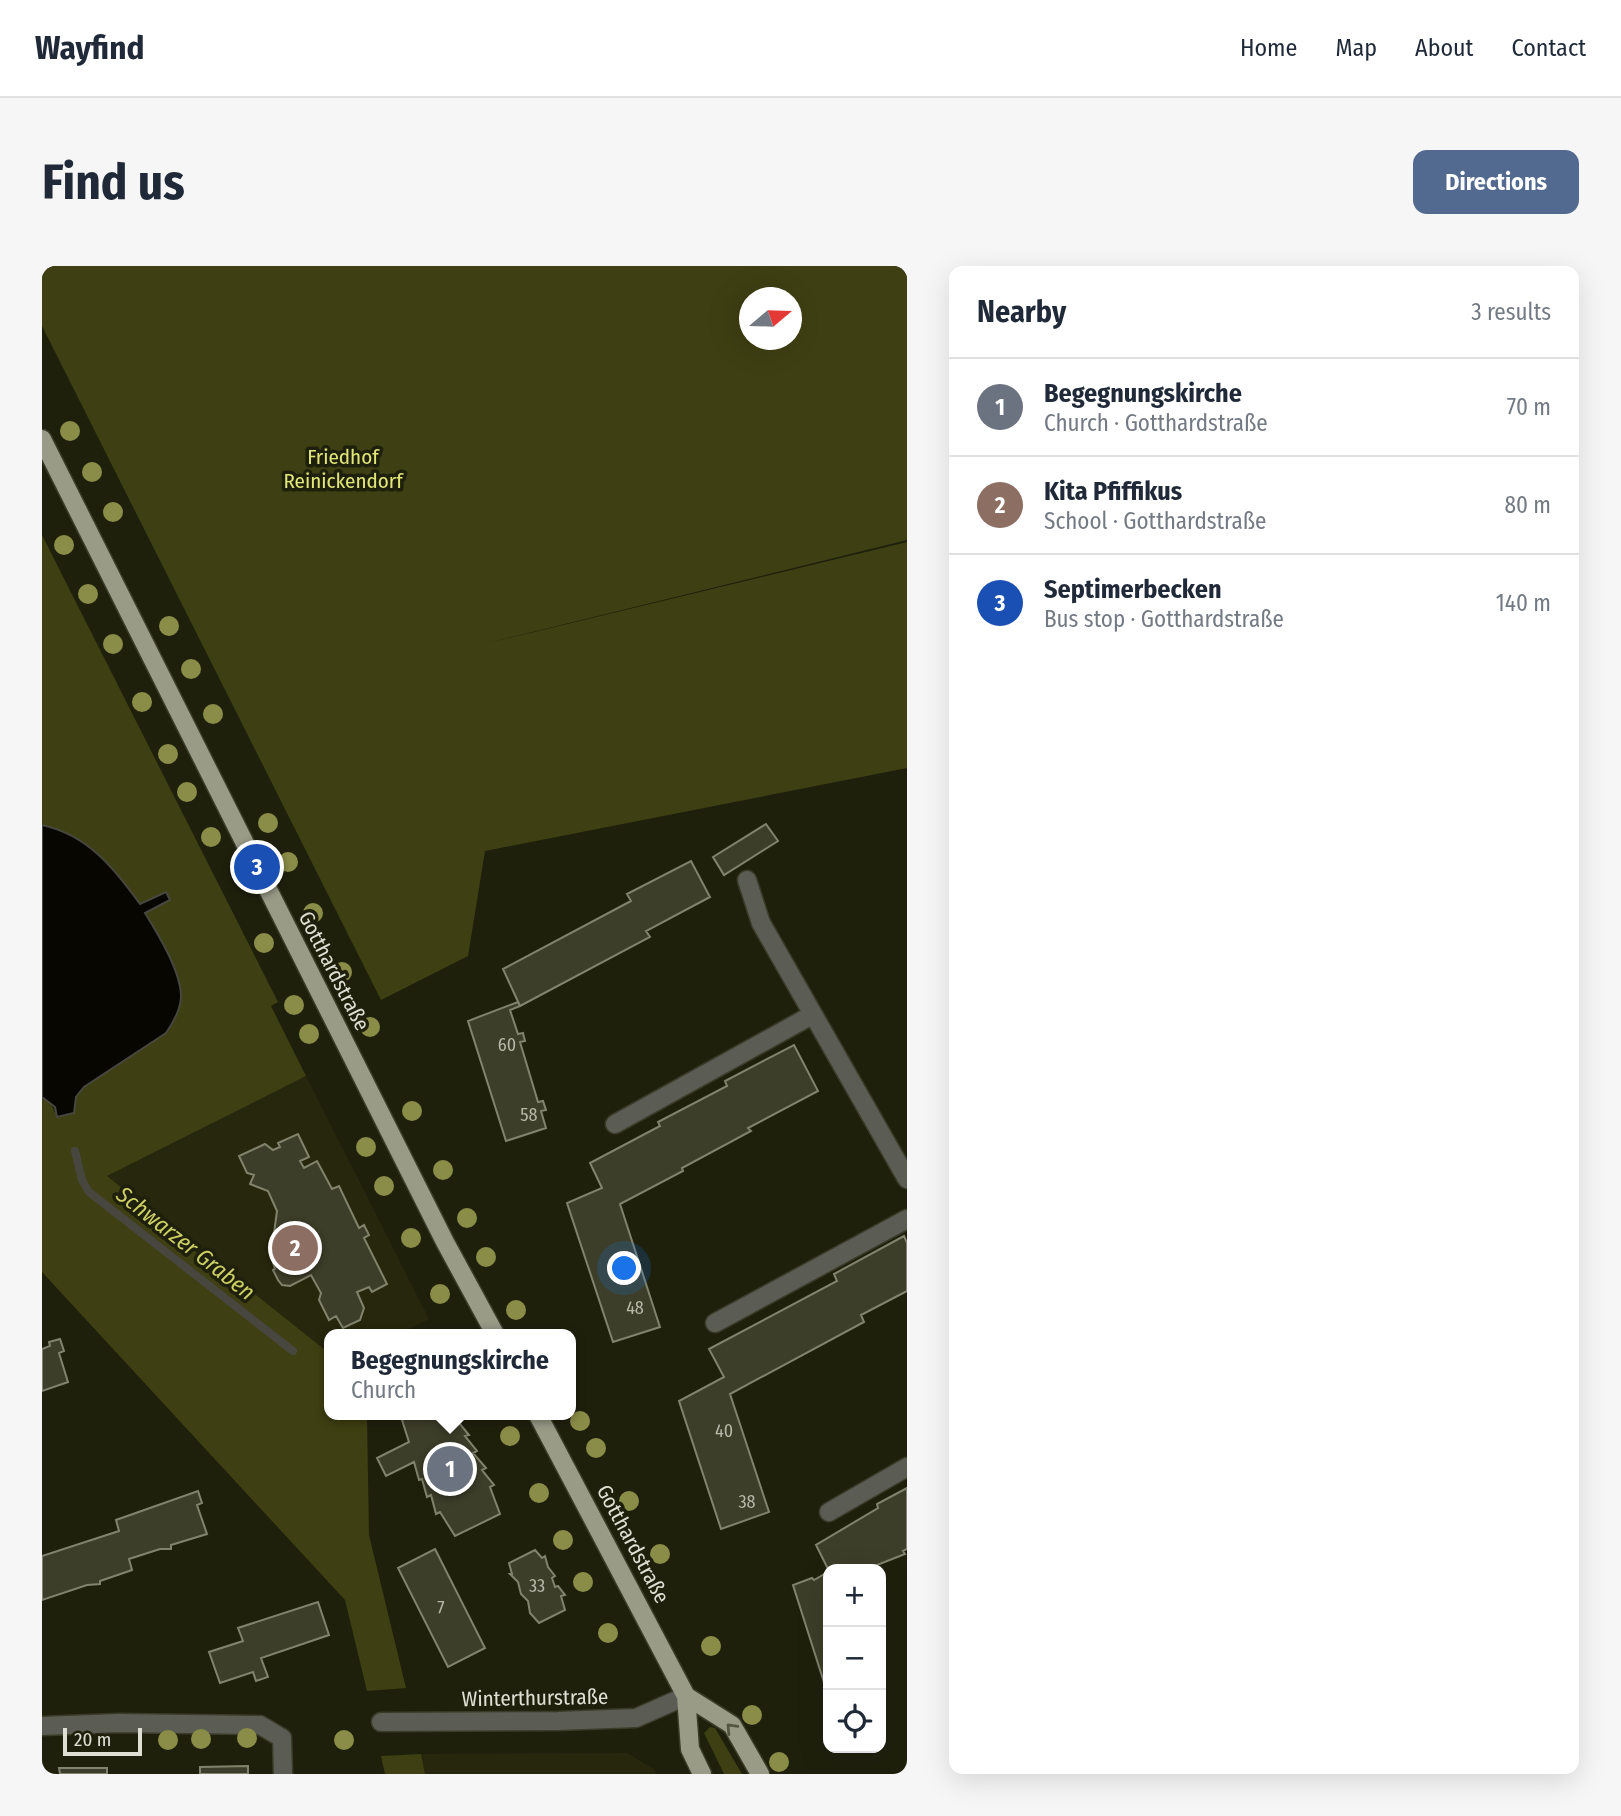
<!DOCTYPE html>
<html lang="en">
<head>
<meta charset="utf-8">
<style>
  :root { --surface:#fff; --page:#f6f6f7; --text:#1f2937; --muted:#747a83; --line:#e0e1e3; --accent:#526990 }
  body { margin:0; font-family:"Fira Sans Condensed",sans-serif; background:var(--page); color:var(--text) }
  .controls { position:absolute; right:21px; bottom:21px; display:grid; overflow:hidden; border-radius:14px; box-shadow:0 7px 28px #0002 }
  .controls button { width:63px; height:63px; display:grid; place-items:center; padding:0; border:0; border-bottom:2px solid var(--line); background:var(--surface); color:var(--text); font:35px sans-serif }
  .compass { position:absolute; left:697px; top:21px; width:63px; height:63px; border-radius:50%; background:var(--surface); box-shadow:0 7px 28px #0002; rotate:71deg }
  .scale { position:absolute; left:21px; bottom:18px; width:79px; box-sizing:border-box; padding-left:7px; border:4px solid #dfe0d3; border-top:0; font-size:19px; line-height:24px; white-space:nowrap; color:#dfe0d3; -webkit-text-stroke:5px #1f200c; paint-order:stroke }
  .you { position:absolute; left:583px; top:1003px; width:24px; height:24px; margin:-18px; border:5px solid #fff; border-radius:50%; background:#1a73e8; box-shadow:0 0 0 10px #1a73e833 }
  .badge { display:grid; place-items:center; width:46px; height:46px; border-radius:50%; background:var(--accent); color:#fff; font-size:23px; font-weight:700 }
  .pin { position:absolute; translate:-50% -50%; border:4px solid #fff; box-shadow:0 2px 7px #0006 }
  .popup { position:absolute; left:282px; top:1063px; width:252px; height:91px; box-sizing:border-box; display:grid; place-content:center; border-radius:14px; background:var(--surface); filter:drop-shadow(0 2px 5px #0005); font-size:23px; white-space:nowrap; color:var(--muted) }
  .popup b { font-size:26px; color:var(--text) }
  .popup::after { content:''; position:absolute; left:50%; top:100%; margin-left:-14px; border:14px solid transparent; border-top-color:var(--surface) }
  .list { margin:0; padding:0; list-style:none }
  h2 { display:flex; justify-content:space-between; align-items:center; height:91px; margin:0; padding:0 28px; font-size:30px }
  h2 small { font-size:23px; font-weight:400; color:var(--muted) }
  .list li { display:grid; grid-template-columns:46px 1fr auto; gap:21px; align-items:center; box-sizing:border-box; height:98px; padding:0 28px; border-top:2px solid var(--line) }
  .list b { display:block; font-size:26px; white-space:nowrap }
  .list p { margin:0; font-size:23px; white-space:nowrap; color:var(--muted) }
  .list em { font-size:23px; font-style:normal; color:var(--muted) }
  .icon { flex:none; width:38px; height:38px; fill:none; stroke:currentColor; stroke-width:2; stroke-linecap:round; stroke-linejoin:round }
  .map { position:relative; flex:none; width:865px; height:1508px; overflow:hidden; border-radius:14px }
  header { display:flex; align-items:center; gap:42px; box-sizing:border-box; height:98px; padding:0 35px; background:var(--surface); border-bottom:2px solid var(--line) }
  header strong { font-size:33px }
  nav { display:flex; gap:38px; margin-inline-start:auto; font-size:24px }
  .intro { display:flex; align-items:center; justify-content:space-between; box-sizing:border-box; height:168px; padding:0 42px }
  h1 { margin:0; font-size:49px }
  .button { padding:18px 32px; border-radius:14px; background:var(--accent); color:#fff; font-size:24px; font-weight:700 }
  main { display:flex; gap:42px; padding:0 42px }
  aside { flex:1; background:var(--surface); border-radius:14px; box-shadow:0 7px 28px #0002 }
  .map>svg:first-child { display:block }
  .built { fill:#26270c }
  .green { fill:#3e3f12; fill-rule:evenodd }
  .water { fill:#070600; stroke:#48473f; stroke-width:2 }
  .lines { fill:none; stroke-linecap:round; stroke-linejoin:round }
  .stream { stroke:#48473f; stroke-width:8 }
  .building { fill:#3d3e29; stroke:#81836c; stroke-width:2 }
  .minor-casing { stroke:#3a3b28; stroke-width:21 }
  .major-casing { stroke:#3a3b28; stroke-width:21 }
  .minor { stroke:#5b5c53; stroke-width:18 }
  .major { stroke:#999b87; stroke-width:18 }
  .tree { fill:#8a8d47 }
  .oneway { stroke:#565743 }
  .labels { text-anchor:middle; stroke-width:7; stroke-linejoin:round; paint-order:stroke }
  .number-label { font-size:18px; fill:#b6b8a8 }
  .park-label { font-size:21px; fill:#e1e678; stroke:#1f200c }
  .street-label { font-size:21px; fill:#dfe0d3; stroke:#1f200c }
  .water-label { font-size:23px; font-style:italic; fill:#cdd062; stroke:#1f200c }
</style>
</head>
<body>
<header>
<strong>Wayfind</strong>
<nav><a>Home</a><a>Map</a><a>About</a><a>Contact</a></nav>
</header>
<div class="intro"><h1>Find us</h1><a class="button">Directions</a></div>
<main>
<div class="map">
<svg width="865" height="1508" viewBox="0 0 865 1508">
  <rect width="100%" height="100%" fill="#1f200c"/>
  <!-- built -->
  <path class="built" d="M264,810L387,1053L357,1068H287V1087L65,910Z
    M585,1487L612,1503L614,1508H383L379,1488Z"/>
  <!-- green -->
  <path class="green" d="M0,0H865V274L446,377L865,276V502L443,585L426,690L339,734L0,60ZM708,32H750V74H708Z
    M0,269L236,736L229,740L264,810L65,910L287,1087V1149H330L325,1151L327,1269L364,1422L325,1425L303,1334L0,1006V831L8,836L15,851L31,842L34,831L42,821L124,767C131,757 138,744 139,732C140,706 116,668 103,646L128,634L124,627L98,638C74,602 44,568 0,559Z
    M668,1461L673,1462L700,1508H682L662,1467Z
    M379,1488L383,1508H343L339,1490Z"/>
  <!-- water -->
  <path class="water" d="M0,559C46,569 72,602 98,638L124,626L128,634L103,647C116,668 140,707 139,732C138,744 131,757 124,767L42,821L34,831L32,847L15,851L13,841L0,831Z"/>
  <g class="lines">
    <!-- stream -->
    <path class="stream" d="M33,885L40,914L47,926L251,1085"/>
  </g>
  <!-- building -->
  <path class="building" d="M724,558L736,575L682,609L671,591Z
    M649,595L668,631L604,665L608,671L478,740L461,703L589,635L585,628Z
    M476,736L478,740L468,744L476,768L481,767L483,775L478,776L496,836L501,835L504,844L499,845L504,862L464,875L426,755Z
    M752,779L776,825L706,862L709,865L640,902L641,905L578,938L618,1061L571,1076L525,937L560,922L548,897L618,860L616,856L685,820L683,815Z
    M256,868L267,891L258,895L262,902L275,895L290,923L297,920L317,962L322,959L327,969L322,972L345,1018L330,1026L327,1021L315,1026L322,1042L318,1054L301,1062L294,1050L287,1054L277,1034L279,1027L269,1009L248,1020L240,1019L236,1014L231,1004L233,1003L229,990L235,945L226,925L208,918L212,909L205,907L197,890L223,878L231,884L238,881L236,877Z
    M862,970L865,977V1025L819,1049L822,1056L688,1128L727,1246L679,1263L637,1135L682,1111L667,1083L795,1015L792,1008Z
    M18,1073L22,1085L17,1087L26,1116L0,1125V1083L8,1080L7,1076Z
    M371,1149H406L410,1154L414,1153L427,1169L423,1170L435,1185L431,1187L444,1202L440,1204L452,1219L448,1221L458,1248L413,1270L398,1246L394,1248L389,1229L385,1231L380,1213L377,1214L372,1196L344,1210L335,1192L367,1176L360,1154Z
    M865,1222V1283L861,1285L863,1288L825,1303H786L774,1279L836,1242L835,1238Z
    M156,1225L160,1237L155,1239L165,1268L129,1279V1283H118L87,1293L90,1304L58,1315V1318L45,1319L0,1334V1290L77,1265L74,1254Z
    M393,1283L443,1382L406,1401L356,1302Z
    M493,1284L500,1292L503,1290L506,1301L513,1310L510,1312L513,1321L516,1320L523,1329L519,1330L523,1344L497,1357L488,1347L486,1335L479,1328L476,1316L468,1308H470L467,1297Z
    M786,1306V1429L751,1319L770,1312L772,1314Z
    M276,1336L287,1369L219,1392L226,1411L214,1415L211,1406L178,1417L167,1386L201,1375L196,1362Z
    M206,1500V1508H158V1501Z
    M17,1502H65V1508H18Z"/>
  <g class="lines">
    <defs>
      <path id="minor" d="M705,614L719,657L865,913
        M573,858L770,749
        M673,1057L865,953
        M787,1246L865,1201
        M339,1456L516,1455L594,1452L644,1430
        M0,1460L77,1457L218,1459L240,1472L241,1508"/>
      <path id="major" d="M0,173L403,976L453,1068
        M496,1149L644,1430L648,1483L660,1508
        M644,1430L690,1459L718,1508"/>
    </defs>
    <!-- minor casing -->
    <use href="#minor" class="minor-casing"/>
    <!-- major casing -->
    <use href="#major" class="major-casing"/>
    <!-- minor -->
    <use href="#minor" class="minor"/>
    <!-- major -->
    <use href="#major" class="major"/>
  </g>
  <!-- trees -->
  <g class="tree">
    <circle cx="28" cy="165" r="10"/>
    <circle cx="50" cy="206" r="10"/>
    <circle cx="71" cy="246" r="10"/>
    <circle cx="22" cy="279" r="10"/>
    <circle cx="46" cy="328" r="10"/>
    <circle cx="127" cy="360" r="10"/>
    <circle cx="71" cy="378" r="10"/>
    <circle cx="149" cy="403" r="10"/>
    <circle cx="100" cy="436" r="10"/>
    <circle cx="171" cy="448" r="10"/>
    <circle cx="126" cy="488" r="10"/>
    <circle cx="145" cy="526" r="10"/>
    <circle cx="226" cy="557" r="10"/>
    <circle cx="169" cy="571" r="10"/>
    <circle cx="246" cy="596" r="10"/>
    <circle cx="271" cy="647" r="10"/>
    <circle cx="222" cy="677" r="10"/>
    <circle cx="300" cy="706" r="10"/>
    <circle cx="252" cy="739" r="10"/>
    <circle cx="328" cy="761" r="10"/>
    <circle cx="267" cy="768" r="10"/>
    <circle cx="370" cy="845" r="10"/>
    <circle cx="324" cy="881" r="10"/>
    <circle cx="401" cy="904" r="10"/>
    <circle cx="342" cy="920" r="10"/>
    <circle cx="425" cy="952" r="10"/>
    <circle cx="369" cy="972" r="10"/>
    <circle cx="444" cy="991" r="10"/>
    <circle cx="398" cy="1028" r="10"/>
    <circle cx="474" cy="1044" r="10"/>
    <circle cx="538" cy="1155" r="10"/>
    <circle cx="468" cy="1170" r="10"/>
    <circle cx="554" cy="1182" r="10"/>
    <circle cx="497" cy="1227" r="10"/>
    <circle cx="587" cy="1235" r="10"/>
    <circle cx="521" cy="1274" r="10"/>
    <circle cx="618" cy="1288" r="10"/>
    <circle cx="541" cy="1316" r="10"/>
    <circle cx="566" cy="1367" r="10"/>
    <circle cx="669" cy="1380" r="10"/>
    <circle cx="710" cy="1449" r="10"/>
    <circle cx="205" cy="1472" r="10"/>
    <circle cx="159" cy="1473" r="10"/>
    <circle cx="126" cy="1474" r="10"/>
    <circle cx="302" cy="1474" r="10"/>
    <circle cx="737" cy="1496" r="10"/>
  </g>
  <!-- one-way arrows -->
  <defs><path id="oneway-chevron" d="M-2-3.5L2.5 0L-2 3.5" fill="none" stroke-width="1.6" stroke-linecap="round" stroke-linejoin="round" transform="scale(1.75)"/></defs>
  <use class="oneway" href="#oneway-chevron" transform="translate(689 1462) rotate(-133)"/>
  <g class="labels">
    <!-- number labels -->
    <g class="number-label">
      <text x="465" y="785">60</text>
      <text x="487" y="855">58</text>
      <text x="593" y="1048">48</text>
      <text x="682" y="1171">40</text>
      <text x="705" y="1242">38</text>
      <text x="495" y="1326">33</text>
      <text x="399" y="1348">7</text>
    </g>
    <!-- park labels -->
    <g class="park-label">
      <text x="301" y="198">Friedhof<tspan x="301" dy="24">Reinickendorf</tspan></text>
    </g>
    <!-- street labels -->
    <g class="street-label">
      <text transform="translate(292 705) rotate(63)" y="7">Gotthardstraße</text>
      <text transform="translate(591 1278) rotate(62)" y="7">Gotthardstraße</text>
      <text transform="translate(493 1432) rotate(-1)" y="7">Winterthurstraße</text>
    </g>
    <!-- water labels -->
    <g class="water-label">
      <text transform="translate(144 977) rotate(38)" y="8">Schwarzer Graben</text>
    </g>
  </g>
</svg>
<div class="controls">
<button>+</button>
<button>−</button>
<button><svg class="icon" aria-label="locate" viewBox="0 0 24 24"><circle cx="12" cy="12" r="6"/><path d="M12 2v4M12 18v4M2 12h4M18 12h4"/></svg></button>
</div>
<svg class="compass" viewBox="-18 -18 36 36"><path d="M0-13l5 13h-10z" fill="#e53935"/><path d="M0 13l5-13h-10z" fill="#747a83"/></svg>
<div class="scale">20 m</div>
<div class="you"></div>
<div class="pin badge" style="left:408px;top:1203px;background:#6b7280">1</div>
<div class="popup"><b>Begegnungskirche</b>Church</div>
<div class="pin badge" style="left:253px;top:982px;background:#8d6e63">2</div>
<div class="pin badge" style="left:215px;top:601px;background:#1a4fb4">3</div>
</div>
<aside>
<h2>Nearby<small>3 results</small></h2>
<ul class="list">
<li><span class="badge" style="background:#6b7280">1</span><div><b>Begegnungskirche</b><p>Church · Gotthardstraße</p></div><em>70 m</em></li>
<li><span class="badge" style="background:#8d6e63">2</span><div><b>Kita Pfiffikus</b><p>School · Gotthardstraße</p></div><em>80 m</em></li>
<li><span class="badge" style="background:#1a4fb4">3</span><div><b>Septimerbecken</b><p>Bus stop · Gotthardstraße</p></div><em>140 m</em></li>
</ul>
</aside>
</main>
</body>
</html>
